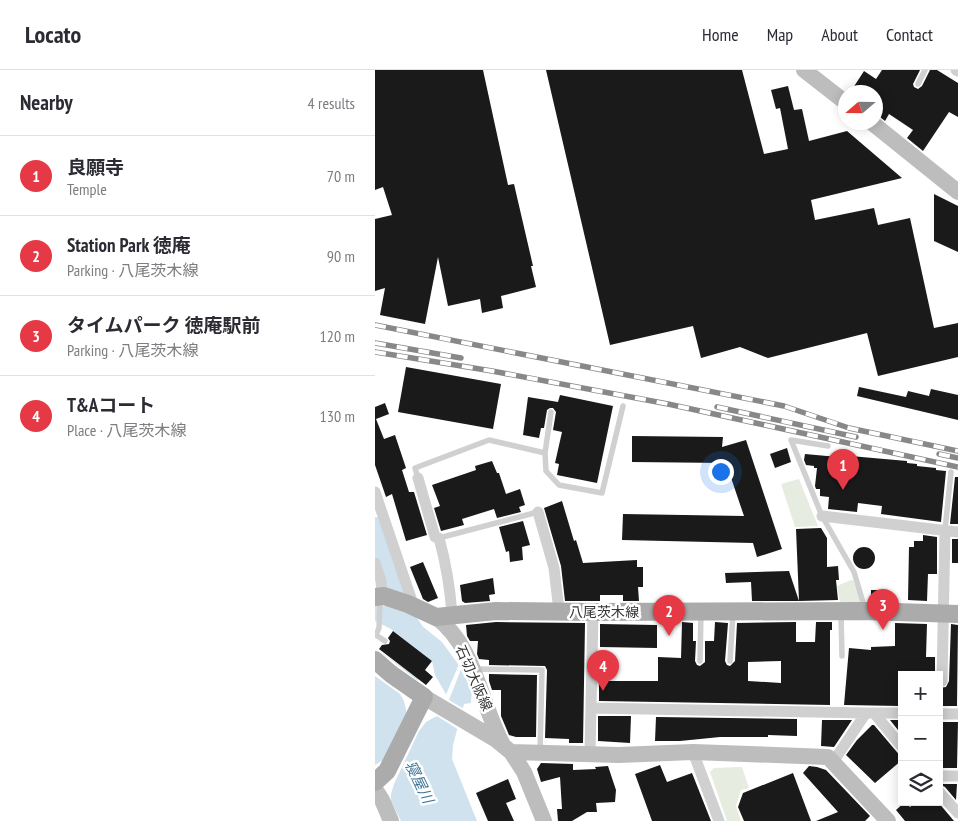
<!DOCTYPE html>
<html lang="en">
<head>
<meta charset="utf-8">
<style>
  :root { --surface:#fff; --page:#f7f7f7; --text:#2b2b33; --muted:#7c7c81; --line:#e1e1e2; --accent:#e63946 }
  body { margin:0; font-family:"PT Sans Narrow","Noto Sans JP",sans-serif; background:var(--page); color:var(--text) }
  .controls { position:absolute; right:15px; bottom:15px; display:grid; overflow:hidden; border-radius:0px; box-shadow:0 2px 12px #0003 }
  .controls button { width:45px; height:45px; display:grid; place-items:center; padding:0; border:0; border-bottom:1px solid var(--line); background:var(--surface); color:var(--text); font:25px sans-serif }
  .compass { position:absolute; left:463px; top:15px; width:45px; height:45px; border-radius:50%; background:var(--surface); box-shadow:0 2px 12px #0003; rotate:250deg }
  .you { position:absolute; left:345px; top:401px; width:18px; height:18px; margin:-12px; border:4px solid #fff; border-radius:50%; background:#1a73e8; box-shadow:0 0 0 8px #1a73e833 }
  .badge { display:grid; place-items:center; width:32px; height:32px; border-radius:50%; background:var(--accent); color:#fff; font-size:16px; font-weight:700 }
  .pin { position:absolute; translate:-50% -41px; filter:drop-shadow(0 1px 2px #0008) }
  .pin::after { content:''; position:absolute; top:26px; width:18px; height:15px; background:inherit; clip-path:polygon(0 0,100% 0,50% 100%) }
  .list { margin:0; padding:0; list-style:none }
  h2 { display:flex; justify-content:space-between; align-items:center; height:65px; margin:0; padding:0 20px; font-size:21px }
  h2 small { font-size:16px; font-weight:400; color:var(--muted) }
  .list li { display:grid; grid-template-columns:32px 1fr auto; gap:15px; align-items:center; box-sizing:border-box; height:80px; padding:0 20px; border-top:1px solid var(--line) }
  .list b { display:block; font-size:19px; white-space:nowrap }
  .list p { margin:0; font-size:16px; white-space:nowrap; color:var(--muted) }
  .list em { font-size:16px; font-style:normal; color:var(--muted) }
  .icon { flex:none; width:28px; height:28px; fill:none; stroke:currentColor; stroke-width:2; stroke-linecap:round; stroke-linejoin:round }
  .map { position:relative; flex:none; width:583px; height:751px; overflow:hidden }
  header { display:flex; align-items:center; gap:30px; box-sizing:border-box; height:70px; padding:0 25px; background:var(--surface); border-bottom:1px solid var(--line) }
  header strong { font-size:24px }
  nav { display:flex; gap:28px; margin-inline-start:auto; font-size:18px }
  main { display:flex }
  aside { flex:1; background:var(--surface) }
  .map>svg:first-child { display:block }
  .green { fill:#e6ecdf }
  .water { fill:#cfe2ee }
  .pier { fill:#fff }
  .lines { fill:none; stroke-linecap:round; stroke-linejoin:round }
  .river { stroke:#cfe2ee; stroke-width:22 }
  .building { fill:#1a1a1a; fill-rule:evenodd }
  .lane { stroke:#d0d0d0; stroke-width:5.5 }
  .street { stroke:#d0d0d0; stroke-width:11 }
  .secondary { stroke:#bdbdbd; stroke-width:16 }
  .primary { stroke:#ababab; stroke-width:18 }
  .rail-casing { stroke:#888; stroke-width:5.5 }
  .rail { stroke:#fff; stroke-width:4; stroke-dasharray:11; stroke-linecap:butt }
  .labels { text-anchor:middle; stroke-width:5; stroke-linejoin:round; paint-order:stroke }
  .street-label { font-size:14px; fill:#333; stroke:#fff }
  .water-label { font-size:15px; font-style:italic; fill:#3f7597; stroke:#fff }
</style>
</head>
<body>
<header>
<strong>Locato</strong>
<nav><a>Home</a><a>Map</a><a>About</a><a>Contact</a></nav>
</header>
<main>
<aside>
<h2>Nearby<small>4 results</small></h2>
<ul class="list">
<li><span class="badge">1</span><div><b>良願寺</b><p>Temple</p></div><em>70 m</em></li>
<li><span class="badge">2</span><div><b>Station Park 徳庵</b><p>Parking · 八尾茨木線</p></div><em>90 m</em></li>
<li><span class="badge">3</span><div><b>タイムパーク 徳庵駅前</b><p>Parking · 八尾茨木線</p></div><em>120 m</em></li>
<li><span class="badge">4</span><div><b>T&amp;Aコート</b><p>Place · 八尾茨木線</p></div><em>130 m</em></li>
</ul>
</aside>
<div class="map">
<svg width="583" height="751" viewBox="0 0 583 751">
  <rect width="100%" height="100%" fill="#fff"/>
  <!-- green -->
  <path class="green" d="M424,409L443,456L420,457L406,414Z
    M476,510H478L488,536L466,537L462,516Z
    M367,697L374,718L366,720L361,736L366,751H352L335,702L339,698Z"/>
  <!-- water -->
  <path class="water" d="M0,535L10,536L32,544L67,572L83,594L97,621L96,633L89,634L88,638L78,675L77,689L102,751H26L16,731V726L0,705V582L2,579L43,609L29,631L55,649L63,646L72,626L60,605L57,591L16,559L0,551Z"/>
  <!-- pier -->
  <path class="pier" d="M56,560L69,570L87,597L74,630L89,639L84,660L62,646L67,633L69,627H70L84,594L67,571Z
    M2,579L43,611L32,627L34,629L33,630L58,648L51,652L44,661L19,714L14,731L0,709V695L10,689L31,647V640L29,631L25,624L0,606V582Z"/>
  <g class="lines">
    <!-- river -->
    <path class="river" d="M0,458L18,513L23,539L39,563"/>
  </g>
  <!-- building -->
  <path class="building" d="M0,0H108L133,115L139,114L158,196H156L161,217L126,226L128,238L107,243L105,229L73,236L63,187L50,254L5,245L10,218L0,221V149L17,145L8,117L0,120Z
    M171,0H367L389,84L413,79L405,38L401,39L396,20L413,16L419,40L427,39L434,71L472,61L527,108L436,130L440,150L499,138L503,155L535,148L559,258L583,253V287L503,306L492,263L393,288L365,277L326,288L318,256L235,275Z
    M507,0H545L538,14L539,17L543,19L547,16L555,0H562L583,13V47L574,42L548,81L532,68L538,60L514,44L510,51L500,43V22H485L478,18L489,1L501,9Z
    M559,124L583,136V182L559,171Z
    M31,297L126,314L118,359L23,342Z
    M484,317L531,327L533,321L554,326L556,319L583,325V350L482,326Z
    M185,325L238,336L222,413L182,405L184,394L180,393L187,362L178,360L181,342L178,338H175L172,340L169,358H166L164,368L148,365L153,327L183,332Z
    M10,333L14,344L1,349L9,369L20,365L31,398L27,400L34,422H39L52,465L31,471L17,424L11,427L0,395V337Z
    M257,366L348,367L347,377L371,370L407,479L382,487L378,473L247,470L248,444L369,446L351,393L257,392Z
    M412,378L416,392L400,398L395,384Z
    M430,384L463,387L464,385L532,391V393L542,394V396L561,398V400L571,401L566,452L506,444L507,436L483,433L482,442L453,439L454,427L445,426V419H441L440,416L442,398H439V396L431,395L429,390Z
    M117,391L122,403H124L131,424L145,419L150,435L144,437L146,442L122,448L119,439L87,449L89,455L66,461L59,438L65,436L57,415L101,400L100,396Z
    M580,407H583V454H575Z
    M187,431L199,471L201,470L208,493L262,490V497H268V517H263L264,531H248V525H225V531H190L186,496L169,438Z
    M148,451L155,475L147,477L148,490L135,492L134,481L131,482L124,457Z
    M446,458L452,468V497L463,496L464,510H461L463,530L424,531L421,459Z
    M548,465L562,467V504H553L552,531L533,530L534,477H539V471H548Z
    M577,469H583V493H577Z
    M478 488a11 11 0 1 1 22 0a11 11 0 1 1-22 0Z
    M48,492L63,528L53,532L48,529L35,497Z
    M414,501L424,531H377L376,512L351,513L350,503Z
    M118,508L120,524L114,525L115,531L90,533L87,531L85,515Z
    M496,520H511L512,531H496Z
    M121,552L210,553L208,673H194V669L170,668L172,600L170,596L114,595V590L104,589L102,584L103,571H95L92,566L91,555Z
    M307,552L318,553V571H321L320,591L322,595L325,596L330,592V571H339L340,552L353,553L350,591L352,595L355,596L360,591L362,553L421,552V572H440L441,552H457V560H455V635L224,631V608H234V611H283V587L306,588ZM406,591V613L373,611V592Z
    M520,553L552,554L551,587H560V605H527V612H525V636L469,635L474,578L496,580V577L520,576Z
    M225,554L282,555V578L225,577Z
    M576,554L583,555L582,636H564V618L571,617L574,611Z
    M18,561L57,591L50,600L58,607L51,615L4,579L7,575L14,574L15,571L13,568Z
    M114,604L162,605L161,667H141L134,665L126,646V620H117L114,611Z
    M223,646H256L255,673L223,671Z
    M281,647L422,649V666L393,665V667H345L305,671H280Z
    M447,650H477L459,677L446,676Z
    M515,650H527V665Z
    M564,652H583L582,698H564Z
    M497,655H499L527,688V690L500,713L471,685L482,670Z
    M166,693L198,694V700L221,699L220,697L233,696L241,720L240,732L221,733L222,742H212L197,751H183L182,739H187L185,707L166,712L162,699Z
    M285,695L292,712L317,703L336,751H277L260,704Z
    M434,696L442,697L451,700L495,746L490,751H441L463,742L428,703Z
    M418,703L436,751H369L363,737L368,723Z
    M133,709L141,729L131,733L139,751H113L101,723Z
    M564,714H582L581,730L570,717Z
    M530,732L535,737L541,732H563L579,751H530L521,740Z"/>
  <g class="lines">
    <!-- lane -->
    <path class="lane" d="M543,14L550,0
      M453,376L416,370L447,446L479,502L490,539
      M170,383L171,401L184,415L227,423L248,336
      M43,408L40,398L114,370L170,383L176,342
      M570,460L576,402
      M64,468L163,442
      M5,528L4,558L1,565L10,571
      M466,544L467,586
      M325,591L326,543
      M355,591L358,543
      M100,599L167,600L165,682"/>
    <!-- street -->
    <path class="street" d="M581,0L583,1
      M43,408L60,467L64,468C71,493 75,518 77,544
      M0,422L39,537
      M163,442L179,498L184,541
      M447,446L583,462
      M0,493L6,511L7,526
      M567,611L570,460
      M216,638L491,643
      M499,643L527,677
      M564,644H583
      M318,682L344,751
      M215,684L218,542
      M458,692L491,643H527
      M564,706H583
      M564,722L583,743"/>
    <!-- secondary -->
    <path class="secondary" d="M429,0L470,32
      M496,52L583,122
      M61,547C101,577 105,633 128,675
      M49,627L120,669L136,682L149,702L169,751
      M136,682L244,685L318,682L453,687L513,751
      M0,719L7,730L16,751"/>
    <!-- primary -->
    <path class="primary" d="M0,527L9,526L33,534L61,547L121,541L218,542L490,541L583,544
      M0,590L16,604L49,627L12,701L0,712"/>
    <defs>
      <path id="rail" d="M0,255L409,336L474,358L583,381
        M0,273L86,288
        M0,282L117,301L293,334L583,397
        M342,337L481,367
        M564,384L583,388"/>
    </defs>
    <!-- rail casing -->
    <use href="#rail" class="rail-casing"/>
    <!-- rail -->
    <use href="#rail" class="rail"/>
  </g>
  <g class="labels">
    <!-- street labels -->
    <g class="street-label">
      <text x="229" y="547">八尾茨木線</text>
      <text transform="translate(99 608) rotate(66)" y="5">石切大阪線</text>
    </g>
    <!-- water labels -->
    <g class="water-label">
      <text transform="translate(44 712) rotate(64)" y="5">寝屋川</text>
    </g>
  </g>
</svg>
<div class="controls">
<button>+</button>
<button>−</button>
<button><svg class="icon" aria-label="layers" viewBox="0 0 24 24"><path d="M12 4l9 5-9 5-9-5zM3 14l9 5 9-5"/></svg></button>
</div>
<svg class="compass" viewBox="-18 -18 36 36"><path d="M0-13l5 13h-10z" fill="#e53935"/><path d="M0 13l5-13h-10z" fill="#7c7c81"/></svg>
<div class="you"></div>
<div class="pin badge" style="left:468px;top:420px">1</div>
<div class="pin badge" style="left:294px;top:566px">2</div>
<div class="pin badge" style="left:508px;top:560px">3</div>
<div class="pin badge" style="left:228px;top:621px">4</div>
</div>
</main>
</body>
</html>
